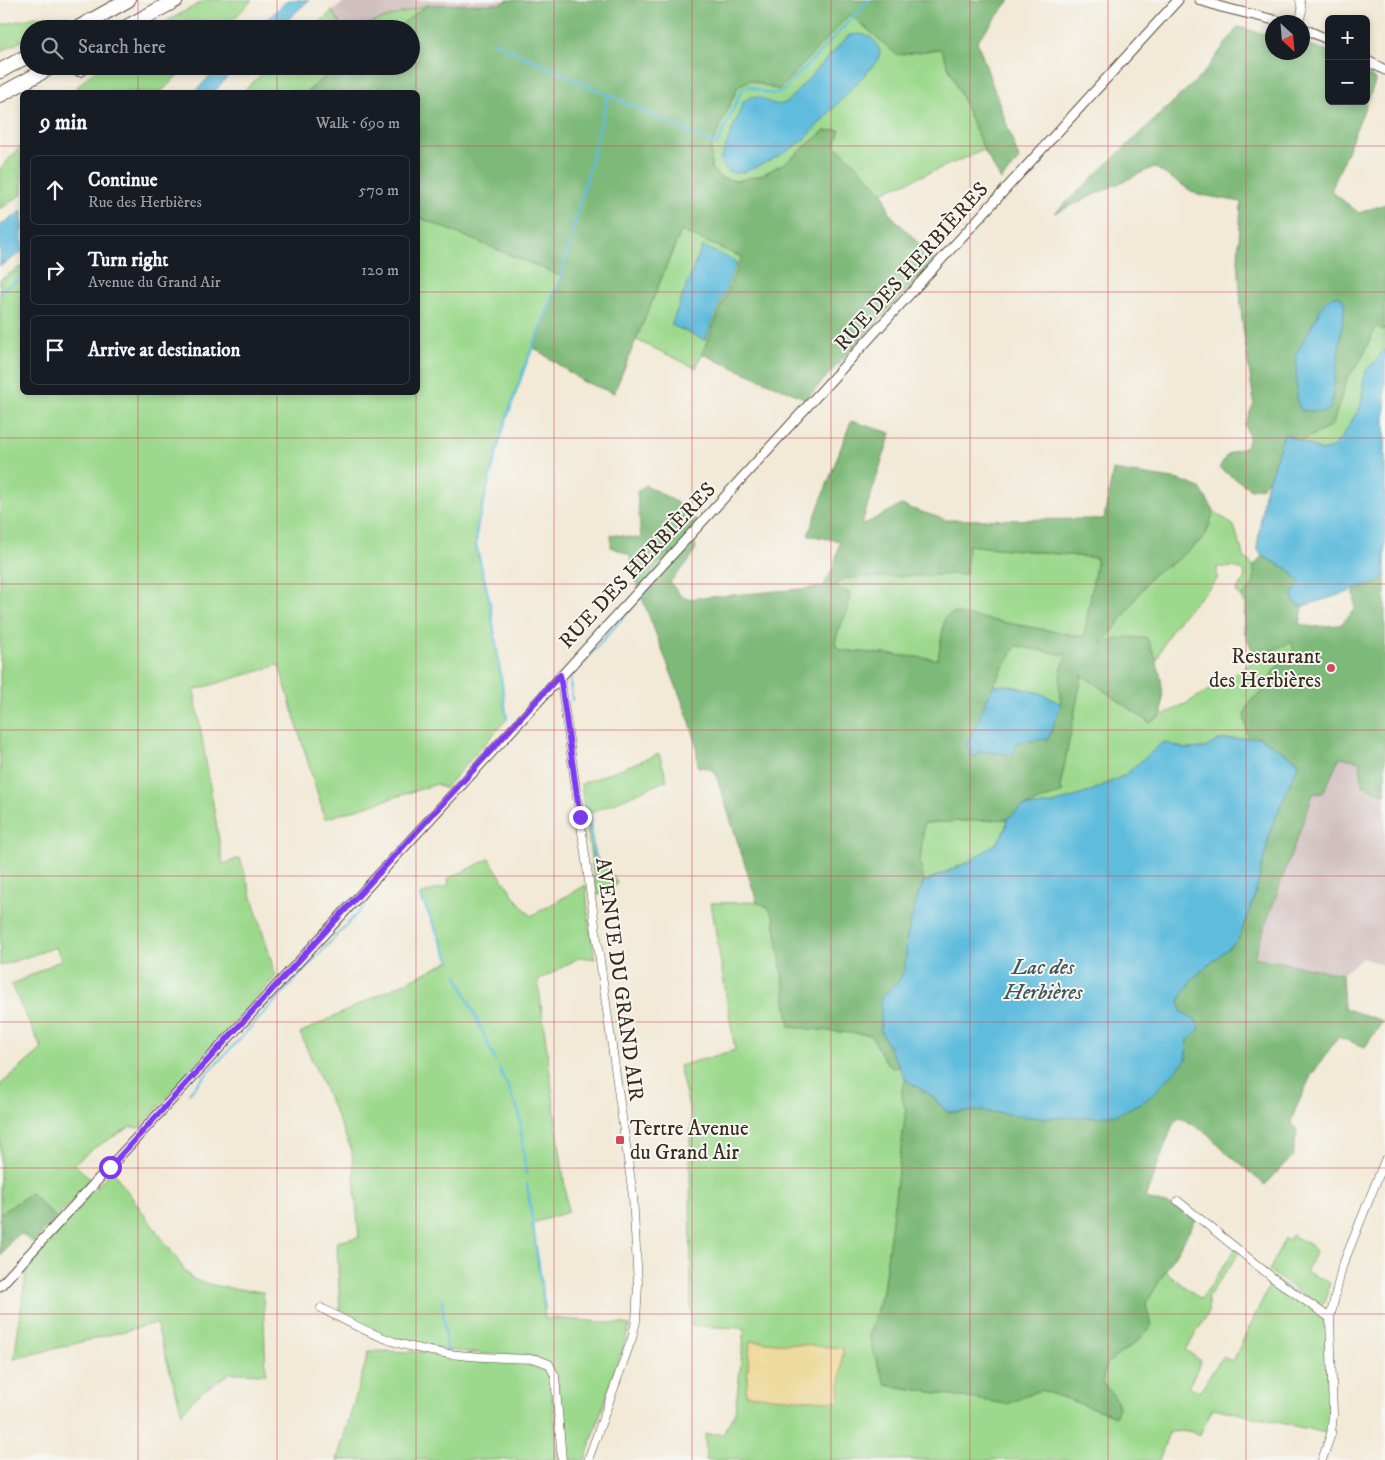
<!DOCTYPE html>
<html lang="en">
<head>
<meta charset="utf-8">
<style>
  :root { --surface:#171b24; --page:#20242c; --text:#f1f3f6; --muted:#9ea1a6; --line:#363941 }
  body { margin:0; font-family:"IM FELL DW Pica",serif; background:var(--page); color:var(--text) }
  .controls { position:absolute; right:15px; top:15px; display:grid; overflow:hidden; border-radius:8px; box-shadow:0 2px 8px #0003 }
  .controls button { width:45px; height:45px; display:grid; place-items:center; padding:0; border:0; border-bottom:1px solid var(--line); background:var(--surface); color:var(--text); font:25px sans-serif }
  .compass { position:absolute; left:1265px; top:15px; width:45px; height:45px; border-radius:50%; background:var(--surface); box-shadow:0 2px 8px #0003; rotate:154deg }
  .stop { position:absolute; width:15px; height:15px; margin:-11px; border:4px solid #7c3aed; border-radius:50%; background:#fff }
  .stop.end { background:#7c3aed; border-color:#fff; box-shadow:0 1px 5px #0008 }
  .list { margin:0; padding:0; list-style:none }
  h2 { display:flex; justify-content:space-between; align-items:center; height:65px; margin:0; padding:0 20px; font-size:21px }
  h2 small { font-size:16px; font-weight:400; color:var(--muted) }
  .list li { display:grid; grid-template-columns:32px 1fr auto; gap:15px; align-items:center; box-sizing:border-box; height:70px; margin:0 10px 10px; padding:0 10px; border:1px solid var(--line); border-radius:8px }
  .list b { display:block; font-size:19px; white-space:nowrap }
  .list p { margin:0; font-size:16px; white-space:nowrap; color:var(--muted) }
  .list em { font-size:16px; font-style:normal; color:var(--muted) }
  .icon { flex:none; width:28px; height:28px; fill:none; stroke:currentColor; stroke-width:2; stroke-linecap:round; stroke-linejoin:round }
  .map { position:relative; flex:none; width:1385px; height:1460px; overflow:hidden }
  .search { position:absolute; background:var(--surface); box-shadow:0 2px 8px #0003; left:20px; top:20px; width:400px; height:55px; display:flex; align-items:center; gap:12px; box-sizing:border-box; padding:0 18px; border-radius:28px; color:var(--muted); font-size:19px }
  .panel { position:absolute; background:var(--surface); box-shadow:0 2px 8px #0003; left:20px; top:90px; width:400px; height:305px; border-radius:8px }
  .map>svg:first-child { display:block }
  .industrial { fill:#d1bfbf }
  .green { fill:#9cd98d; stroke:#6c8256 }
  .forest { fill:#7db978; stroke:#5c724b; fill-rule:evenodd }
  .sand { fill:#eeda9e; stroke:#94825e }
  .water { fill:#5fbcdd; stroke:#4d737e }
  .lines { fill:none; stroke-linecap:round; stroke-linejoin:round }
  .stream { stroke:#5fbcdd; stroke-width:2.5 }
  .minor-casing { stroke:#56473a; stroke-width:9 }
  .tertiary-casing { stroke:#56473a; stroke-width:11 }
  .motorway-casing { stroke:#56473a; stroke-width:16 }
  .minor { stroke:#fff; stroke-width:8 }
  .tertiary { stroke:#fff; stroke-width:9 }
  .motorway { stroke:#fff; stroke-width:14 }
  .route { stroke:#7c3aed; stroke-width:6 }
  .grid { fill:none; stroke:#d1495b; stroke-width:1; stroke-opacity:0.55 }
  .poi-dot { fill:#d1495b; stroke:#f6f6f2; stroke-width:2 }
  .labels { text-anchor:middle; stroke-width:4; stroke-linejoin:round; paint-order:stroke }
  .street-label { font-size:21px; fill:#3b2a1e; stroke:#f6f6f2 }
  .poi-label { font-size:21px; fill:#3b2a1e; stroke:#f6f6f2; text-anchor:end }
  .water-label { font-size:22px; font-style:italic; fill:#465657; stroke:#f6f6f2 }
</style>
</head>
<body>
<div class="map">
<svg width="1385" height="1460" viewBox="0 0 1385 1460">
  <rect width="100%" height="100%" fill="#f6f6f2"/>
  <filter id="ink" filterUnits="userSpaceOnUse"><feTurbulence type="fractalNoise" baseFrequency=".02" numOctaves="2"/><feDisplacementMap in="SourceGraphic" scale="10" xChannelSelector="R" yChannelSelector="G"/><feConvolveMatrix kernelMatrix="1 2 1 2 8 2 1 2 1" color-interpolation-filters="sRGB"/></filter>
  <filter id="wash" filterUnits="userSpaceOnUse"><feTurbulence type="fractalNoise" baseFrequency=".0096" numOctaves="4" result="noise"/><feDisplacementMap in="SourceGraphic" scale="20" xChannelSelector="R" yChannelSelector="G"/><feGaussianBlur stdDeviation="1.12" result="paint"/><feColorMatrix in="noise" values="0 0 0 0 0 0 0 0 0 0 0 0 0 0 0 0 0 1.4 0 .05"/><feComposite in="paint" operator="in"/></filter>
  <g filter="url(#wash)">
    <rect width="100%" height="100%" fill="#f2e9d6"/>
    <!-- industrial -->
    <path class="industrial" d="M347,0H508L501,4L427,5L352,29H344L332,11Z
      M1340,757L1360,761L1362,785L1385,795V966L1363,958L1342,974L1254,958L1313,794L1323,793Z"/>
    <!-- green -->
    <path class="green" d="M206,0H252L224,29H152Z
      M427,5L395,29H352Z
      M332,11L344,29H313Z
      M850,14L897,54L941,49L984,150L883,192L835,145L839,130L824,131L788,161L762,175L736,181L721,178L711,169V148L738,86L750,80L770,88L779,90Z
      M69,16L45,29H29V37L0,52V25L36,17Z
      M99,66H187L161,92H72Z
      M270,66H337L307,92H243Z
      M22,145V194L0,209V169Z
      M418,217L561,276L524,369L502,432L477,527L476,545L490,603L507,719L444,789L437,784L325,819L279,665L194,690L223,864L240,858L276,976L140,1128L130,1127L94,1148L74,1164L92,1180L56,1218L31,1193L0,1214V1085L42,1049L11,985L61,960L56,947L0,966V280L22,266V392H418Z
      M681,231L742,257L696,368L636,340Z
      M1377,324L1382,330L1385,328V348L1374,363L1367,369L1364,377L1361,406L1342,437L1332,448L1322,451L1300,441L1326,429L1333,424L1347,378L1360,361Z
      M1214,511L1234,526L1244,557L1254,566C1255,584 1255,587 1240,597L1236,591C1256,567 1238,567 1217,567V580C1190,608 1171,622 1157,660L1146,638L1101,644L1116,627L1152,575L1176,561L1205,537Z
      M967,545L1097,558L1084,637L953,613L945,617L938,659L840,650L835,644C837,625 851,613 849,593L834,586L845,578L966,574Z
      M1291,641L1294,649L1274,670L1263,692L1251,700L1245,715L1248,738L1219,740L1205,748L1186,749L1163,743L1125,775L1089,792L1054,804L1023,807L1063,792L1060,787L1082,675L1150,723C1164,713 1179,708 1194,699C1228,679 1255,658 1291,641Z
      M1016,646L1068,655C1059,671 1058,686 1061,704C1040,692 1018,684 993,686Z
      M659,754L667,780L591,813L589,816C590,831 590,846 598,859C603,868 615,874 617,884C611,891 605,894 596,894L581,784Z
      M1007,819C1005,855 951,867 924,882L920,862L924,823Z
      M489,859L516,899L531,916L586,885L588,914L595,959L580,957L538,981L568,1212L533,1223L545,1319L552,1318L626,1324L630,1326L585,1460H565L557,1379L538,1357C491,1354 442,1353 396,1340C377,1334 358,1322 340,1313L337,1242L359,1237L352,1151L300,1033L450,961L420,895L449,885L448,879Z
      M757,902L768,907L774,918L790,1027L871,1035L884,1059L892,1068L899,1067L906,1080C899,1091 902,1099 906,1110L883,1291L869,1334L873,1352L886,1385L1007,1404L1041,1390L1116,1416L1118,1403L1102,1382L1107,1363L1138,1341L1146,1304L1165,1271L1201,1299L1236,1248L1240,1252L1208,1297V1313L1186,1350L1201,1361L1189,1386L1199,1392L1222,1357L1233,1361L1273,1278L1330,1318L1331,1434L1213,1408L1199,1436L1190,1431L1169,1432L1159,1460H706L705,1434H723L735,1412L745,1328L691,1326L690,1140L692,1119L679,1066L735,1050L711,903Z
      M112,1170L190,1277C204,1287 245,1289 263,1292L266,1374L230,1373L203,1391L192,1401L182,1413L156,1323L14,1359L26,1274H17Z
      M1292,1235L1310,1245L1316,1251L1306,1272L1330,1283L1324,1303L1320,1307L1269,1271L1285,1238L1289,1240Z
      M369,1351L425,1352L543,1363L550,1369L551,1374L558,1460H337Z"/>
    <!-- forest -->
    <path class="forest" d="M508,0H1010L977,41L1019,159L1001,180L984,150L941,49L897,55L850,14L779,90L750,80L738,86L711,148V169L721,178L736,181L762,175L788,161L824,131L840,130L835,145L883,192L890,214L935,260L806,399L702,354L742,257L681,231L614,393L582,381L533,347L561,276L418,217V92H307L337,66H411V29H395L427,5L501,4Z
      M1238,27L1272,36V52H1302L1303,44L1329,51V101H1366V74L1376,80L1331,191L1359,213L1385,204V328L1382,330L1377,325L1360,361L1347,378L1333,424L1326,429L1300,441L1284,434L1269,479L1262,487L1251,489L1219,468L1228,454L1246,446L1249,438L1245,424L1254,403L1242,321L1238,260L1241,202L1196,194L1154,167L1055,213L1203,74Z
      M851,421L891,433L861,526L901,505L946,520L1104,519L1113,470L1180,480L1200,488L1214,511L1205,537L1176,561L1152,575L1116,627L1102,643L1128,637L1147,638C1160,667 1164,682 1162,714L1150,723L1082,675L1060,787L1063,792L1023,807L1007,819L924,823L920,862L924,882L919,893L907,936L905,969L898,982L881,998V1031L899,1067L892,1068L884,1059L871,1035L790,1027L774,918L768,907L757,902L715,772L707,768L698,767L696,742L690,722L632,572L630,555L611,547V534L641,539L637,492L646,485L676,502L699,523L692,532L696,548L689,561L670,582L680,595L687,599L823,587L834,566L840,541L808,535ZM968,545L1097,558L1084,637L953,613L945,617L938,659L840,650L835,644C837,625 851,613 849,593L834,586L846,578L966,574ZM1016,646L1067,655C1059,673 1058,685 1061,704L1017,742L1013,755L979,751L976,757L970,756L971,749L967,746L993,686Z
      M1262,556L1288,569L1300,582L1294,603L1303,606L1300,624L1313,627L1340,625L1355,610L1354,590L1378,583L1385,575V795L1362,785L1360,761L1340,757L1323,793L1313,794L1254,957L1342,974L1344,1008L1383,1021L1365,1047L1338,1037L1311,1076L1296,1108L1291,1122L1297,1130L1293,1156L1265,1185L1221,1148L1208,1134L1180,1117L1174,1122L1145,1198C1162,1204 1184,1207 1197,1218L1146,1304L1151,1326L1138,1341L1107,1363L1102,1382C1112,1394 1122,1400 1116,1416L1041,1390L1007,1404L886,1385L873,1352L869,1335L883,1291L906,1110C902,1099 899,1091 906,1080L931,1095L947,1112L982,1111L1039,1118L1098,1117L1143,1102L1186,1060L1188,1040L1195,1019L1182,1012L1179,1000L1193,978L1238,940L1254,898L1272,826L1299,762L1259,737L1248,738L1244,715L1251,700L1263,692L1274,670L1294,649L1291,642L1265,654L1253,652L1244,631L1245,605L1240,597C1255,587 1255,584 1254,566Z
      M31,1193L56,1218L33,1243L23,1235L20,1234L12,1239L0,1257V1214Z"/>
    <!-- sand -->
    <path class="sand" d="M750,1341L843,1348L839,1402L746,1395Z"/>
    <!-- water -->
    <path class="water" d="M288,0H309L278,29H257Z
      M860,34C871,35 876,41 880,51L878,60L805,139C793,149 749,174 734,173C732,173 729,171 727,171L720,160L744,101C762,87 768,112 787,102L849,35Z
      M219,66H237L214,92H195Z
      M22,211V252L0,266V225Z
      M702,246L737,262L705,340L671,325Z
      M1335,296H1340L1345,304L1331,407L1325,412L1300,410L1297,399L1296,354L1323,305L1328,299Z
      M1385,348V575L1378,583L1303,606L1294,603L1293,594L1300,582L1288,569L1262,556L1257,548L1264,494L1284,434L1322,451L1332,448L1342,437L1361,406L1364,377L1367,369L1374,363Z
      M1006,685L1043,694L1061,704L1048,739L1017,742L1013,755L979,751L976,757L970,756L971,749L966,747L993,686Z
      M1259,737L1299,762L1272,826L1254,898L1238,940L1193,978L1179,1000L1182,1012L1195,1019L1200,1029L1188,1040L1186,1060L1150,1097L1143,1102L1118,1114L1098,1117L1039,1118L982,1111L947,1112L931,1095L906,1080L881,1031V998L898,982L905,969L907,936L919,893L924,882L967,863L997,843L1006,828L1007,819L1023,807L1054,804L1089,792L1125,775L1163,742L1186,749L1205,748L1219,740Z"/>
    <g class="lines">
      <!-- stream -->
      <path class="stream" d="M493,42L717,145L742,89L748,86C758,89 771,97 781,93L869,0
        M0,291L22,278
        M572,700L570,677L652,585
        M507,719L490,603L476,545L477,527L502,432L524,369L561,276L608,96
        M588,809L594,857
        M420,895L450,961
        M457,975L495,1060
        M499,1068L519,1112L526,1174
        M189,1093L366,904
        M527,1184L545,1309
        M442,1300L447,1350"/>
    </g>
  </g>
  <g filter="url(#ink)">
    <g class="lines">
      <defs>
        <path id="minor" d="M1299,22L1302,11L1300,0
          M560,675L633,1196L638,1284L636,1321L632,1338L588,1460
          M1178,1201L1273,1278L1330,1318
          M321,1308C346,1321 372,1335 398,1343C442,1357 490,1358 536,1359L549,1364L555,1376L562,1460
          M1322,1460L1331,1434L1333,1415L1330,1318L1342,1267L1385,1160"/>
        <path id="tertiary" d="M1200,0L1221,7L1283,22
          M1302,28L1329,40
          M1366,60L1385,70
          M0,1286L513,729L1178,0"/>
        <path id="motorway" d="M76,29L128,0
          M123,29L176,0
          M80,69L83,66
          M0,71L29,55
          M0,95L53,66"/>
      </defs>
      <!-- minor casing -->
      <use href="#minor" class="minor-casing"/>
      <!-- tertiary casing -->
      <use href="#tertiary" class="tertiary-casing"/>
      <!-- motorway casing -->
      <use href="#motorway" class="motorway-casing"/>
      <!-- minor -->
      <use href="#minor" class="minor"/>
      <!-- tertiary -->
      <use href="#tertiary" class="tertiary"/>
      <!-- motorway -->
      <use href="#motorway" class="motorway"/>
    </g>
  </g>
  <g class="lines" filter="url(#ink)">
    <!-- route -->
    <path class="route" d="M110,1167L560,675L580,817"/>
  </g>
  <!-- grid -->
  <path class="grid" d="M138,0V29M277,0V29M416,0V92M554,0V1460M692,0V1460M831,0V1460M970,0V1460M1108,0V1460M1246,0V1460M138,66V92M277,66V92M0,146H22M418,146H1385M0,292H22M418,292H1385M138,392V1460M277,392V1460M416,392V1460M0,438H1385M0,584H1385M0,730H1385M0,876H1385M0,1022H1385M0,1168H1385M0,1314H1385"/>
  <!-- markers -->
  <g class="poi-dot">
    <circle cx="1331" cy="668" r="5"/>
    <rect x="615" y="1135" width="10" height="10" rx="2.5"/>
  </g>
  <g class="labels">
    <!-- street labels -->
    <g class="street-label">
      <text transform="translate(911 266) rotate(-48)" y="7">RUE DES HERBIÈRES</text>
      <text transform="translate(637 565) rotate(-47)" y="7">RUE DES HERBIÈRES</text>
      <text transform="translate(620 979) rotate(82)" y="7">AVENUE DU GRAND AIR</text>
    </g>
    <!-- poi labels -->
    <g class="poi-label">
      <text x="1321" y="663">Restaurant<tspan x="1321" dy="24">des Herbières</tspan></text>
      <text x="630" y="1135" text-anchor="start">Tertre Avenue<tspan x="630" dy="24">du Grand Air</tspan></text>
    </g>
    <!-- water labels -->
    <g class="water-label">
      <text x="1043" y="974">Lac des<tspan x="1043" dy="25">Herbières</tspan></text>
    </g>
  </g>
</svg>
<div class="controls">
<button>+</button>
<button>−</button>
</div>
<svg class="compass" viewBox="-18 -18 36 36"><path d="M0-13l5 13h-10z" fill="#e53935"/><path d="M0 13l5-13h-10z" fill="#9ea1a6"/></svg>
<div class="stop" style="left:110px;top:1167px"></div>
<div class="stop end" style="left:580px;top:817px"></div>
<div class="search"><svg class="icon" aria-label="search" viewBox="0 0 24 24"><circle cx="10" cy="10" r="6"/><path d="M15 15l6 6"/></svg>Search here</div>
<section class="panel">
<h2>9 min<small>Walk · 690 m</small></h2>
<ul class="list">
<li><svg class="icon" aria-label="ahead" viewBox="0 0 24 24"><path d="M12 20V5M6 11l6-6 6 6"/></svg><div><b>Continue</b><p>Rue des Herbières</p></div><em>570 m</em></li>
<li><svg class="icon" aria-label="right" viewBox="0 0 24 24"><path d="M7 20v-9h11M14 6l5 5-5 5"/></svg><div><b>Turn right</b><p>Avenue du Grand Air</p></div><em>120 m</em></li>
<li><svg class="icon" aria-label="arrive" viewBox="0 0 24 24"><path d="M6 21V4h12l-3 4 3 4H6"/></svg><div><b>Arrive at destination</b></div></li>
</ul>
</section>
</div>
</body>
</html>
